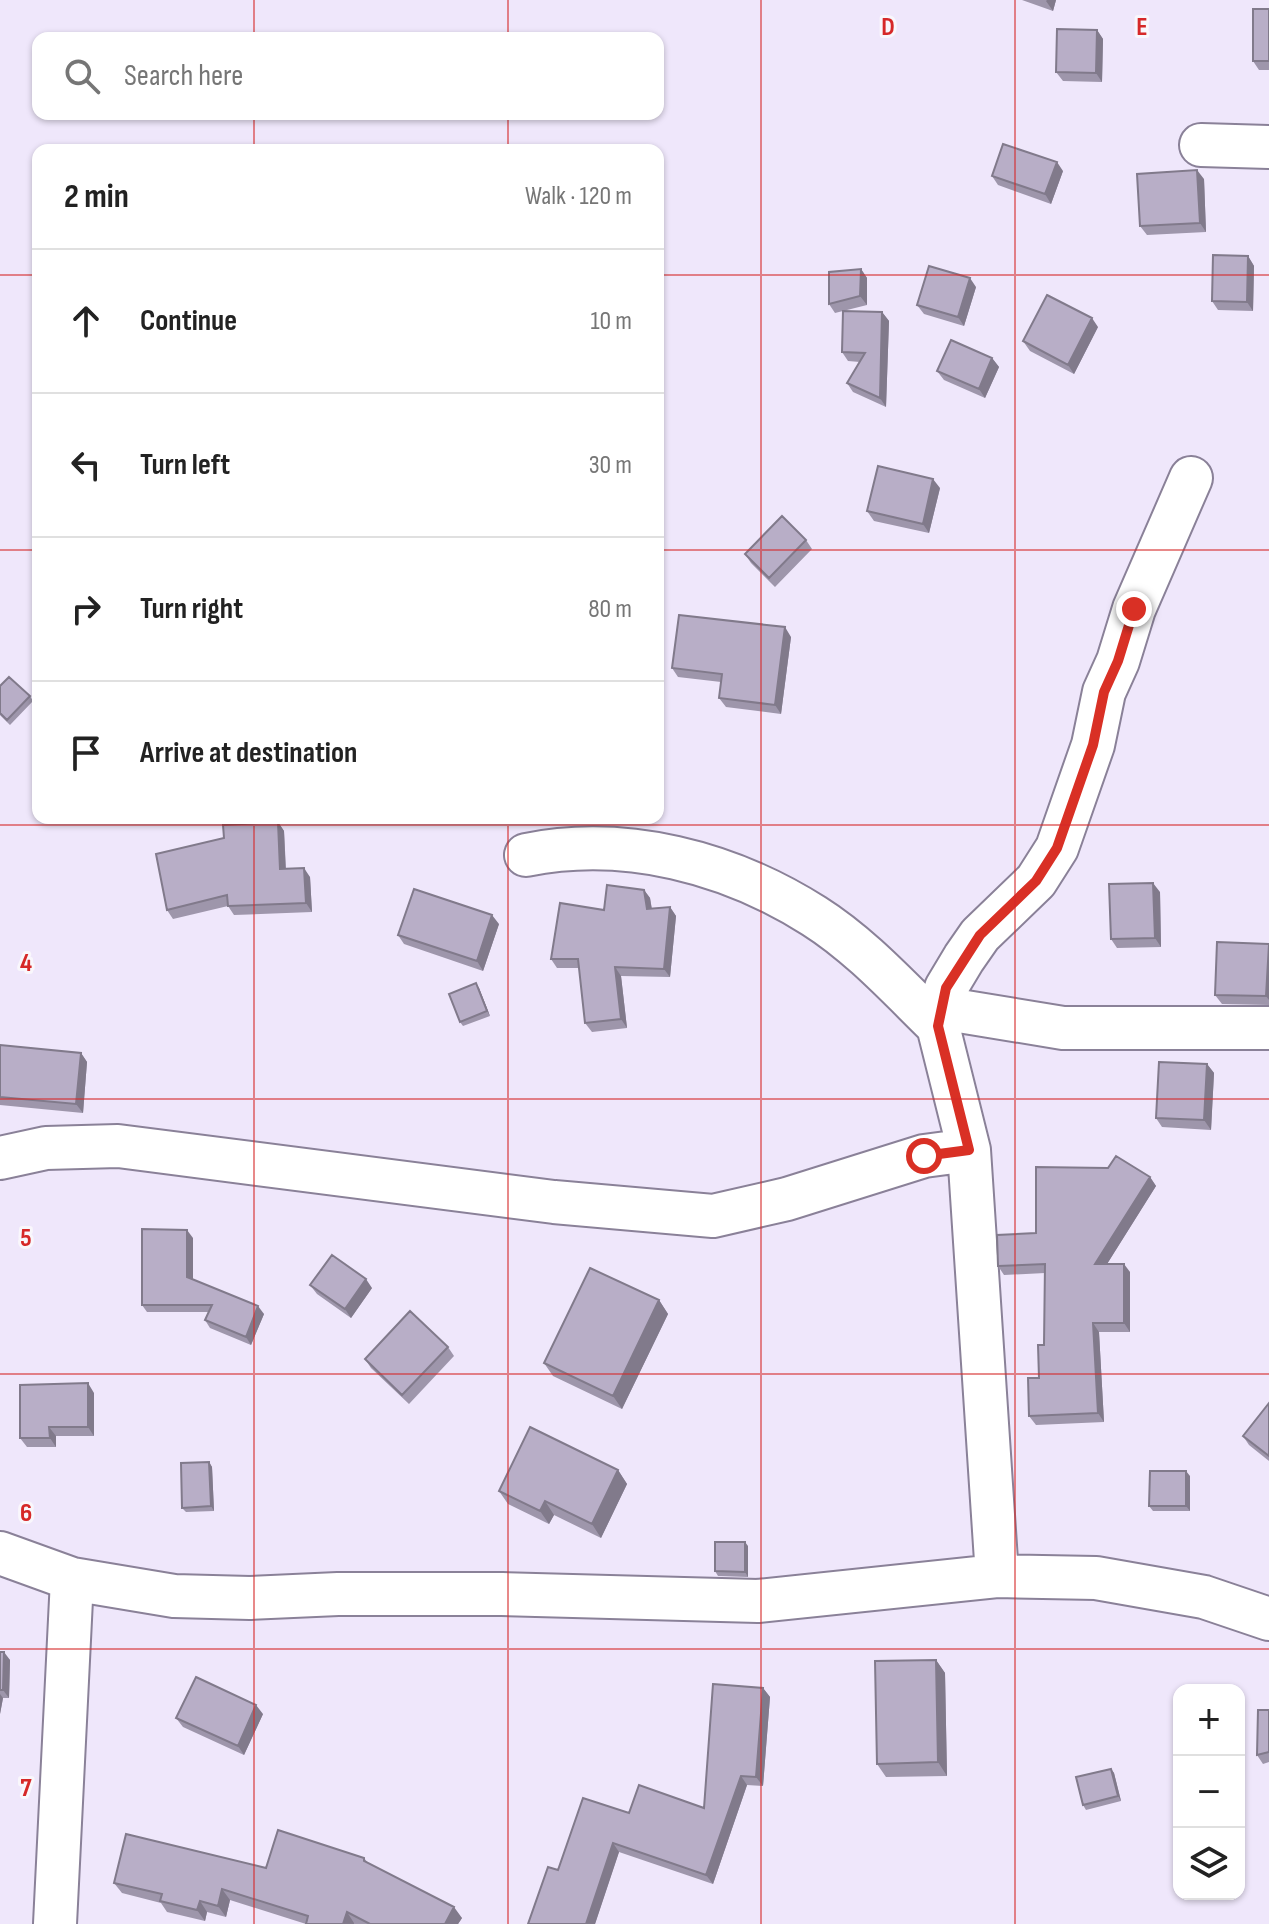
<!DOCTYPE html>
<html lang="en">
<head>
<meta charset="utf-8">
<style>
  :root { --surface:#fff; --page:#f2f2f2; --text:#222; --muted:#767676; --line:#e0e0e0 }
  body { margin:0; font-family:"Sofia Sans Condensed",sans-serif; background:var(--page); color:var(--text) }
  .controls { position:absolute; right:24px; bottom:24px; display:grid; overflow:hidden; border-radius:16px; box-shadow:0 2px 6px #0004 }
  .controls button { width:72px; height:72px; display:grid; place-items:center; padding:0; border:0; border-bottom:2px solid var(--line); background:var(--surface); color:var(--text); font:40px sans-serif }
  .stop { position:absolute; width:24px; height:24px; margin:-18px; border:6px solid #d93025; border-radius:50%; background:#fff }
  .stop.end { background:#d93025; border-color:#fff; box-shadow:0 2px 8px #0008 }
  .list { margin:0; padding:0; list-style:none }
  h2 { display:flex; justify-content:space-between; align-items:center; height:104px; margin:0; padding:0 32px; font-size:34px }
  h2 small { font-size:26px; font-weight:400; color:var(--muted) }
  .list li { display:grid; grid-template-columns:52px 1fr auto; gap:24px; align-items:center; box-sizing:border-box; height:144px; padding:0 32px; border-top:2px solid var(--line) }
  .list b { display:block; font-size:30px; white-space:nowrap }
  .list em { font-size:26px; font-style:normal; color:var(--muted) }
  .icon { flex:none; width:44px; height:44px; fill:none; stroke:currentColor; stroke-width:2; stroke-linecap:round; stroke-linejoin:round }
  .map { position:relative; flex:none; width:1269px; height:1924px; overflow:hidden }
  .search { position:absolute; background:var(--surface); box-shadow:0 2px 6px #0004; left:32px; top:32px; width:632px; height:88px; display:flex; align-items:center; gap:20px; box-sizing:border-box; padding:0 28px; border-radius:16px; color:var(--muted); font-size:30px }
  .panel { position:absolute; background:var(--surface); box-shadow:0 2px 6px #0004; left:32px; top:144px; width:632px; height:680px; border-radius:16px }
  .map>svg:first-child { display:block }
  .lines { fill:none; stroke-linecap:round; stroke-linejoin:round }
  .street-casing { stroke:#8a8198; stroke-width:46 }
  .street { stroke:#fff; stroke-width:42 }
  .wall { fill:#9e96ab }
  .shaded-wall { fill:#817a8b }
  .building { fill:#b8aec7; stroke:#817a8b; stroke-width:2 }
  .route { stroke:#d93025; stroke-width:10 }
  .grid { fill:none; stroke:#d62828; stroke-width:2; stroke-opacity:0.55 }
  .grid-label { font-size:26px; text-anchor:middle; font-weight:bold; fill:#d62828; stroke:#f9f7fc; stroke-width:6; stroke-linejoin:round; paint-order:stroke }
</style>
</head>
<body>
<div class="map">
<svg width="1269" height="1924" viewBox="0 0 1269 1924">
  <rect width="100%" height="100%" fill="#efe7fb"/>
  <g class="lines">
    <defs>
      <path id="street" d="M1201,145L1269,147
        M526,855C625,835 729,862 814,916C860,945 899,988 938,1026
        M941,1008L1063,1028H1269
        M0,1158L46,1148L118,1146L554,1202L713,1216L787,1199L924,1156L969,1150
        M0,1553L72,1579L174,1596L250,1598L338,1594H502L758,1601L997,1576L1096,1578L1204,1597L1269,1619
        M997,1576L969,1150L938,1026L946,988L964,958L980,935L1036,881L1057,848L1093,745L1104,692L1118,661L1134,609L1191,478
        M55,1924L72,1579"/>
    </defs>
    <!-- street casing -->
    <use href="#street" class="street-casing"/>
    <!-- street -->
    <use href="#street" class="street"/>
  </g>
  <!-- wall -->
  <path class="wall" d="M1022,0H1056L1053,11Z
    M1269,9V70H1259L1253,61Z
    M1097,30L1103,39L1102,82L1063,81L1056,72Z
    M1063,171L1051,204L998,185L992,176Z
    M1204,179L1206,232L1147,235L1140,226Z
    M1248,256L1254,266L1253,311L1218,310L1212,301Z
    M861,269L867,278V305L835,313L829,304Z
    M976,287L964,326L924,314L917,305Z
    M882,312L889,321L886,407L853,392L847,383L860,362L848,361L842,352Z
    M1098,327L1074,374L1030,351L1023,341Z
    M992,358L999,367L985,398L944,380L937,371Z
    M940,488L929,533L874,521L867,511Z
    M806,540L812,549L775,587L751,563L745,554Z
    M791,637L781,714L726,707L719,698L721,682L678,677L672,668Z
    M0,686L30,696L33,701L10,725L0,715Z
    M278,822L284,831L286,869L310,877L312,912L234,915L228,906L173,919L167,910L224,838Z
    M644,890L650,898L652,909L670,907L676,916L670,977L621,976L627,1028L592,1032L585,1023L579,968H557L551,959L604,910Z
    M1160,892L1161,947L1117,948L1111,939Z
    M499,924L483,971L404,944L398,935Z
    M1269,945V1005L1222,1004L1215,995Z
    M479,988L490,1016L463,1026L460,1022Z
    M81,1053L87,1062L83,1113L0,1105V1097Z
    M1207,1064L1214,1073L1211,1130L1162,1127L1156,1118Z
    M1150,1177L1156,1186L1107,1264L1130,1272V1332H1099L1104,1422L1036,1425L1029,1416L1039,1378L1044,1345L1045,1273L1004,1275L998,1266L1036,1233Z
    M193,1238V1280L264,1314L251,1345L210,1328L205,1320L209,1312H147L142,1305Z
    M310,1285L372,1288L351,1318L317,1294Z
    M659,1300L668,1314L622,1409L553,1376L544,1363Z
    M448,1347L454,1356L409,1404L371,1368L365,1359Z
    M94,1393V1436H56V1447H27L20,1438Z
    M1269,1403V1461L1249,1445L1243,1436Z
    M209,1462L212,1467L214,1511L186,1512L182,1508Z
    M618,1470L627,1484L601,1538L554,1515L549,1524L508,1504L499,1491Z
    M1190,1476V1511H1153L1149,1506Z
    M748,1546V1577L718,1576L715,1571Z
    M0,1652L10,1660L9,1698H3L0,1714Z
    M936,1660L945,1673L947,1776L886,1777L877,1764Z
    M763,1688L770,1697L763,1786L747,1785L713,1884L619,1852L595,1924H528L558,1870L629,1813L704,1808Z
    M1269,1710V1762L1263,1764L1257,1755Z
    M263,1714L244,1755L183,1727L176,1718Z
    M1111,1769L1114,1773L1121,1801L1086,1810L1083,1805Z
    M364,1858L368,1863L462,1918L458,1924H306L230,1900L226,1917L207,1912L205,1921L167,1912L161,1903L122,1893L114,1883Z"/>
  <!-- shaded-wall -->
  <path class="shaded-wall" d="M1047,0H1056L1053,11L1046,1Z
    M1097,30L1103,39L1102,82L1096,73Z
    M1057,162L1063,171L1051,204L1045,194Z
    M1197,170L1204,179L1206,232L1200,223Z
    M1248,256L1254,266L1253,311L1247,302Z
    M861,269L867,278V305L860,296Z
    M970,278L976,287L964,326L958,317Z
    M882,312L889,321L886,407L880,398Z
    M1092,318L1098,327L1074,374L1068,365Z
    M992,358L999,367L985,398L979,389Z
    M933,479L940,488L929,533L923,524Z
    M785,627L791,637L781,714L775,705Z
    M278,822L284,831L286,878L280,869Z
    M304,868L310,877L312,912L306,903Z
    M1153,883L1160,892L1161,947L1155,938Z
    M644,890L650,898L653,918L647,909Z
    M670,907L676,916L670,977L664,969Z
    M492,915L499,924L483,971L477,961Z
    M1269,945V1000L1266,996Z
    M615,967L621,976L627,1028L621,1019Z
    M476,983L479,988L490,1016L487,1011Z
    M81,1053L87,1062L83,1113L76,1104Z
    M1207,1064L1214,1073L1211,1130L1204,1120Z
    M1150,1177L1156,1186L1102,1272L1095,1264Z
    M187,1230L193,1238V1285L187,1277Z
    M1124,1264L1130,1272V1332L1124,1323Z
    M366,1279L372,1288L351,1318L345,1309Z
    M659,1300L668,1314L622,1409L613,1396Z
    M258,1306L264,1314L251,1345L246,1337Z
    M1093,1323L1099,1332L1104,1422L1098,1413Z
    M88,1383L94,1393V1436L88,1427Z
    M49,1427L56,1436V1447L50,1438Z
    M209,1462L212,1467L214,1511L211,1506Z
    M618,1470L627,1484L601,1538L592,1524Z
    M1186,1471L1190,1476V1511L1186,1506Z
    M545,1501L554,1515L549,1524L540,1511Z
    M745,1542L748,1546V1577L745,1572Z
    M4,1652L10,1660L9,1698L3,1690Z
    M936,1660L945,1673L947,1776L938,1762Z
    M763,1688L770,1697L763,1786L756,1777Z
    M0,1694L3,1698L0,1714Z
    M256,1705L263,1714L244,1755L238,1746Z
    M1111,1769L1114,1773L1121,1801L1118,1796Z
    M741,1776L747,1785L713,1884L706,1875Z
    M613,1843L619,1852L595,1924H586Z
    M222,1889L230,1900L226,1917L218,1906Z
    M200,1901L207,1912L205,1921L197,1910Z
    M454,1907L462,1918L458,1924H445Z
    M347,1912L354,1923V1924H343Z"/>
  <!-- building -->
  <path class="building" d="M1253,9H1269V61H1253Z
    M1057,29L1097,30L1096,73L1056,72Z
    M1003,144L1057,162L1045,194L992,176Z
    M1197,170L1200,223L1140,226L1137,174Z
    M1213,255L1248,256L1247,302L1212,301Z
    M929,266L970,278L958,317L917,305Z
    M861,269L860,296L829,304V272Z
    M1047,295L1092,318L1068,365L1023,341Z
    M843,311L882,312L880,398L847,383L865,353L842,352Z
    M951,340L992,358L979,389L937,371Z
    M878,466L933,479L923,524L867,511Z
    M782,516L806,540L769,578L745,554Z
    M679,615L785,627L775,705L719,698L722,674L672,668Z
    M9,677L30,696L7,720L0,713V686Z
    M278,822L280,869L304,868L306,903L228,906L227,895L167,910L156,854L224,838L223,825Z
    M1153,883L1155,938L1111,939L1109,884Z
    M607,885L644,890L647,909L670,907L664,969L615,967L621,1019L585,1023L578,959H551L560,903L604,910Z
    M414,889L492,915L477,961L398,935Z
    M1217,942L1269,944L1266,996L1215,995Z
    M476,983L487,1011L460,1022L449,994Z
    M0,1045L81,1053L76,1104L0,1097Z
    M1159,1062L1207,1064L1204,1120L1156,1118Z
    M1116,1156L1150,1177L1095,1264H1124V1323H1093L1098,1413L1029,1416L1028,1378H1039L1038,1345H1044L1045,1264L998,1266L997,1235L1036,1233V1167L1108,1168Z
    M142,1229L187,1230V1277L258,1306L246,1337L205,1320L212,1305H142Z
    M332,1255L366,1279L345,1309L310,1285Z
    M590,1268L659,1300L613,1396L544,1363Z
    M410,1311L448,1347L402,1395L365,1359Z
    M88,1383V1427H49L50,1438H20V1385Z
    M1269,1403V1456L1243,1436Z
    M530,1427L618,1470L592,1524L545,1501L540,1511L499,1491Z
    M209,1462L211,1506L182,1508L181,1463Z
    M1150,1471H1186V1506H1149Z
    M715,1542H745V1572L715,1571Z
    M0,1652H4L3,1690H0Z
    M936,1660L938,1762L877,1764L875,1661Z
    M196,1677L256,1705L238,1746L176,1718Z
    M713,1684L763,1688L756,1777L741,1776L706,1875L613,1843L586,1924H528L548,1867L558,1870L583,1798L629,1813L639,1785L704,1808Z
    M1258,1710H1269V1752L1257,1755Z
    M1111,1769L1118,1796L1083,1805L1076,1777Z
    M278,1830L364,1858V1861L454,1907L445,1924H370L347,1912L343,1924H306L308,1916L222,1889L218,1906L200,1901L197,1910L160,1901L162,1894L114,1883L126,1834L266,1868Z"/>
  <g class="lines">
    <!-- route -->
    <path class="route" d="M924,1156L969,1150L938,1026L946,988L980,935L1036,881L1057,848L1093,745L1104,692L1118,661L1134,609"/>
  </g>
  <!-- grid -->
  <path class="grid" d="M254,0V38M508,0V38M761,0V1924M1015,0V1924M254,114V150M508,114V150M0,275H38M658,275H1269M0,550H38M658,550H1269M254,818V1924M508,818V1924M0,825H1269M0,1099H1269M0,1374H1269M0,1649H1269"/>
  <g class="grid-label">
    <text x="888" y="35">D</text>
    <text x="1142" y="35">E</text>
    <text x="26" y="971">4</text>
    <text x="26" y="1246">5</text>
    <text x="26" y="1521">6</text>
    <text x="26" y="1796">7</text>
  </g>
</svg>
<div class="controls">
<button>+</button>
<button>−</button>
<button><svg class="icon" aria-label="layers" viewBox="0 0 24 24"><path d="M12 4l9 5-9 5-9-5zM3 14l9 5 9-5"/></svg></button>
</div>
<div class="stop" style="left:924px;top:1156px"></div>
<div class="stop end" style="left:1134px;top:609px"></div>
<div class="search"><svg class="icon" aria-label="search" viewBox="0 0 24 24"><circle cx="10" cy="10" r="6"/><path d="M15 15l6 6"/></svg>Search here</div>
<section class="panel">
<h2>2 min<small>Walk · 120 m</small></h2>
<ul class="list">
<li><svg class="icon" aria-label="ahead" viewBox="0 0 24 24"><path d="M12 20V5M6 11l6-6 6 6"/></svg><div><b>Continue</b></div><em>10 m</em></li>
<li><svg class="icon" aria-label="left" viewBox="0 0 24 24"><path d="M17 20v-9H6M10 6l-5 5 5 5"/></svg><div><b>Turn left</b></div><em>30 m</em></li>
<li><svg class="icon" aria-label="right" viewBox="0 0 24 24"><path d="M7 20v-9h11M14 6l5 5-5 5"/></svg><div><b>Turn right</b></div><em>80 m</em></li>
<li><svg class="icon" aria-label="arrive" viewBox="0 0 24 24"><path d="M6 21V4h12l-3 4 3 4H6"/></svg><div><b>Arrive at destination</b></div></li>
</ul>
</section>
</div>
</body>
</html>
